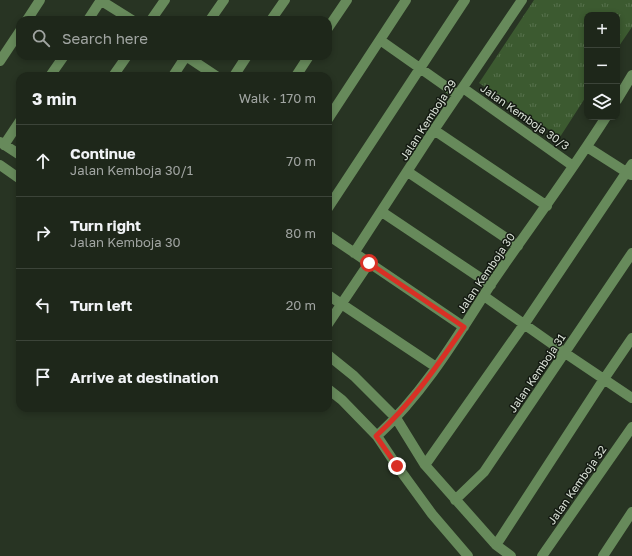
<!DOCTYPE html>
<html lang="en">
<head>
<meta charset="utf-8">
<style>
  :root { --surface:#1e271a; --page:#2b3327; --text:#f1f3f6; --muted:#a1a5a2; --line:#3c4439 }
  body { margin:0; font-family:"Golos Text",sans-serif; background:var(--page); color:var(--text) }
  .controls { position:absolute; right:12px; top:12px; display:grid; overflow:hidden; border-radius:8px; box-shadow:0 2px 6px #0003 }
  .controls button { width:36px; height:36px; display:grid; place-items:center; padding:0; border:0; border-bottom:1px solid var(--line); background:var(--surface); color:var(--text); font:20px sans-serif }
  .stop { position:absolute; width:12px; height:12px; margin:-9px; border:3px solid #d93025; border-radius:50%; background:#fff }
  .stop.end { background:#d93025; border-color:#fff; box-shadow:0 1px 4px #0008 }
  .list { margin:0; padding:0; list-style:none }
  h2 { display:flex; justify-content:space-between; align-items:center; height:52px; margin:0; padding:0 16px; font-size:17px }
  h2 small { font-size:13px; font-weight:400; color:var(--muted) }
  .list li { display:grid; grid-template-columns:26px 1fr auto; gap:12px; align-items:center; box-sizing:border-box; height:72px; padding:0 16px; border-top:1px solid var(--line) }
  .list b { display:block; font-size:15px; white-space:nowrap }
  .list p { margin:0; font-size:13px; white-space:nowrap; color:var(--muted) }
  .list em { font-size:13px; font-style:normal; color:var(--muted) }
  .icon { flex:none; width:22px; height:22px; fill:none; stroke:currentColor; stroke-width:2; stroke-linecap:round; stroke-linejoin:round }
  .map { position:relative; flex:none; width:632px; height:556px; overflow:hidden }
  .search { position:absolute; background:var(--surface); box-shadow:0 2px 6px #0003; left:16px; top:16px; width:316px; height:44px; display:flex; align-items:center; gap:10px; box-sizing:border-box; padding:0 14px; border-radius:12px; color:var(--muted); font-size:15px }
  .panel { position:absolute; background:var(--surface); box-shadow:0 2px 6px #0003; left:16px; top:72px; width:316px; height:340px; border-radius:12px }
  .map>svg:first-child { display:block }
  .grass { fill:url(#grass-tufts) }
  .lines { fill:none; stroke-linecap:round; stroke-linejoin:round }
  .minor { stroke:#678a5b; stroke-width:10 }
  .route { stroke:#d93025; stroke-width:5 }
  .labels { text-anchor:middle; stroke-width:3; stroke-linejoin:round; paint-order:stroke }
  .street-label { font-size:11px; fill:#dce4d9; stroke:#141a12 }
</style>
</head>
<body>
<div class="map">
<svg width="632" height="556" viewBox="0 0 632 556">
  <defs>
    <pattern id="grass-tufts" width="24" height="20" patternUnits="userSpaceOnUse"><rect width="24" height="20" fill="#3c5a30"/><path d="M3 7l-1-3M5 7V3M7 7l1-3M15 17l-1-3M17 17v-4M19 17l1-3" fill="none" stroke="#58724d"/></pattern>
  </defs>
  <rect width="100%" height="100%" fill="#283423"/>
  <!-- grass -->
  <path class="grass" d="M534,0H632V27L617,49V15H587V95L560,137L479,83Z"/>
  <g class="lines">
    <!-- minor -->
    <path class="minor" d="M100,0L132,20
      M27,20L40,0
      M88,20L101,0
      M151,20L165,0
      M210,20L224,0
      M271,20L285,0
      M328,28L347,0
      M380,40L458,95
      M186,56L216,76
      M0,61L20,31
      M50,76L64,56
      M113,76L127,56
      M173,76L186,56
      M234,76L247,56
      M296,76L309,56
      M463,88L573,166
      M617,100L632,75
      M328,119L406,0
      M434,130L547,206
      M0,142L20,155
      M4,145L20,121
      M587,147L631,175
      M0,165L20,179
      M408,172L518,246
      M328,208L465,0
      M382,212L491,285
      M328,235L464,327
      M354,253L434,130L522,0
      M328,295L436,367
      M484,296L565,353L632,398
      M328,324L369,263
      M328,355L354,376L396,418L425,465L496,545L511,556
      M328,389L342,400L377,436L397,466L432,514L468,556
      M377,436C424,393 457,337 491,284C529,228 570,174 606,117
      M425,465L525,323L632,164
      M455,500L484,472L632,253
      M496,545L604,379L632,338
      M542,556L632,427
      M603,556L632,512"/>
  </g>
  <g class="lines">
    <!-- route -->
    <path class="route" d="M369,263L464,327C437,366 412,403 376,436L397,466"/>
  </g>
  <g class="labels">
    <!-- street labels -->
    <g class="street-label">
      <text transform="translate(525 117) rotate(35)" y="4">Jalan Kemboja 30/3</text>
      <text transform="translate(428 120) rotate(-57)" y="4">Jalan Kemboja 29</text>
      <text transform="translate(486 273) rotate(-56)" y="4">Jalan Kemboja 30</text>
      <text transform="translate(537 373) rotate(-56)" y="4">Jalan Kemboja 31</text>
      <text transform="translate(577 485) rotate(-55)" y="4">Jalan Kemboja 32</text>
    </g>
  </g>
</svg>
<div class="controls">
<button>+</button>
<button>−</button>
<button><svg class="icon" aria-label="layers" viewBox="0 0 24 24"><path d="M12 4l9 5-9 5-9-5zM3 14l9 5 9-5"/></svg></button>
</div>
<div class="stop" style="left:369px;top:263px"></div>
<div class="stop end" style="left:397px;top:466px"></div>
<div class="search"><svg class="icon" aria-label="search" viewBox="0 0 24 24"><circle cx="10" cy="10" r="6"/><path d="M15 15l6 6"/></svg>Search here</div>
<section class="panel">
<h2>3 min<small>Walk · 170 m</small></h2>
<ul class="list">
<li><svg class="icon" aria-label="ahead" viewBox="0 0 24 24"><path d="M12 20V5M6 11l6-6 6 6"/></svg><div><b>Continue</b><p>Jalan Kemboja 30/1</p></div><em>70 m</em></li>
<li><svg class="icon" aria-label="right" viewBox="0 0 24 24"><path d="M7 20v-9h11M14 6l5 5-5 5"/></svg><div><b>Turn right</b><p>Jalan Kemboja 30</p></div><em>80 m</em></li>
<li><svg class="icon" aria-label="left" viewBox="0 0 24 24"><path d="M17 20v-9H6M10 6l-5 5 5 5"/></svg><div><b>Turn left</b></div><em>20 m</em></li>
<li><svg class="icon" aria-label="arrive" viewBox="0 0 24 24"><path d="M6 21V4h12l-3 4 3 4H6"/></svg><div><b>Arrive at destination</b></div></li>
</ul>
</section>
</div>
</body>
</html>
